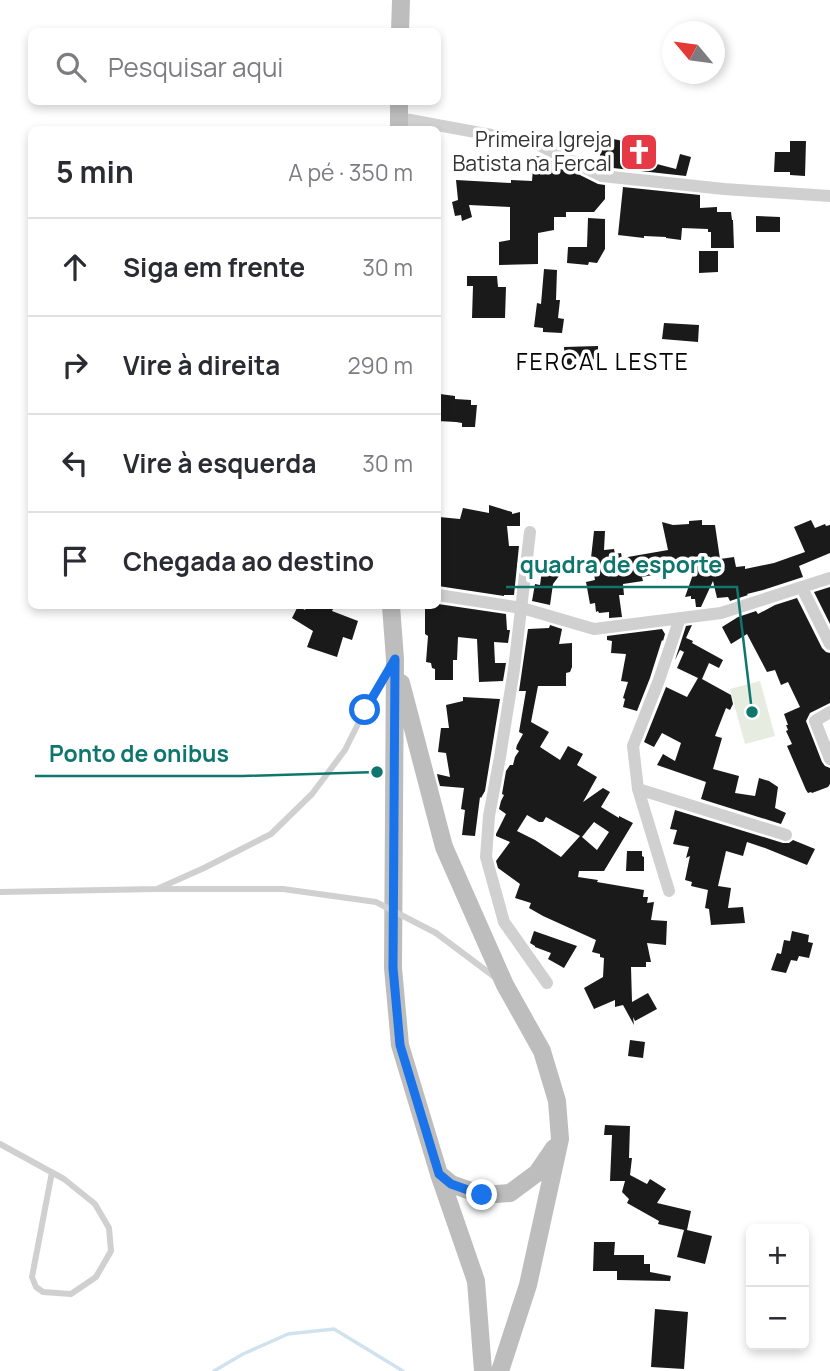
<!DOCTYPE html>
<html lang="pt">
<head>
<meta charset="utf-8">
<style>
  :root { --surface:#fff; --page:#f2f2f3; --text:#2b2b33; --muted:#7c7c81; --line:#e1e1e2 }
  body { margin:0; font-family:Manrope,sans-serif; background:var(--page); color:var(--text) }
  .controls { position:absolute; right:21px; bottom:21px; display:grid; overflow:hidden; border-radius:10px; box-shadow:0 4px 10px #0003 }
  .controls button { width:63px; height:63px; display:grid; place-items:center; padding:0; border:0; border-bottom:2px solid var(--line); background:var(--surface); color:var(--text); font:35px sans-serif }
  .compass { position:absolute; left:662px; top:21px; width:63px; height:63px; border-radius:50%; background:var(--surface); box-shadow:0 4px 10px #0003; rotate:299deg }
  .stop { position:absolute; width:21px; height:21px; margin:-16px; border:5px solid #1a73e8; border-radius:50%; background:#fff }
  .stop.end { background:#1a73e8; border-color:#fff; box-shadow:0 2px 7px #0008 }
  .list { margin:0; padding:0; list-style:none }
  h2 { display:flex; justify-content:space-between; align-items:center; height:91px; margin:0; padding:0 28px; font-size:30px }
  h2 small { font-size:23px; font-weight:400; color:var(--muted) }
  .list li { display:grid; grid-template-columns:46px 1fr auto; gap:21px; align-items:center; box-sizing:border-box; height:98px; padding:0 28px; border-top:2px solid var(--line) }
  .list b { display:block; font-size:26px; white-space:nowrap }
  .list em { font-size:23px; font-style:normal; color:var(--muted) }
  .icon { flex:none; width:38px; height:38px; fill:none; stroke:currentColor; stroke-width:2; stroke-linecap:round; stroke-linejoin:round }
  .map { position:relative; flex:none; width:830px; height:1371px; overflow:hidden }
  .search { position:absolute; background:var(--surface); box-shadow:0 4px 10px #0003; left:28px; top:28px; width:413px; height:77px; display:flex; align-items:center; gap:18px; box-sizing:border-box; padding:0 24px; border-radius:10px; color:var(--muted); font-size:26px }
  .panel { position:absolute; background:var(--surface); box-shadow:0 4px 10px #0003; left:28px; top:126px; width:413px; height:483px; border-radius:10px }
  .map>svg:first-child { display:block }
  .green { fill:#e6ecdf }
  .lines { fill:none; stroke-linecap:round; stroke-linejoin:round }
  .stream { stroke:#cfe2ee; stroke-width:3.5 }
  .building { fill:#1a1a1a; fill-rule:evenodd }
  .service { stroke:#d0d0d0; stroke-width:6 }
  .minor { stroke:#d0d0d0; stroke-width:12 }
  .secondary { stroke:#bdbdbd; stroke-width:18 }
  .service-bridge { stroke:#d0d0d0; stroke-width:6 }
  .route { stroke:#1a73e8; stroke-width:9 }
  .labels { text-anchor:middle; stroke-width:7; stroke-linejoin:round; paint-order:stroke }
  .poi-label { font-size:21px; fill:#333; stroke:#fff; text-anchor:end }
  .neighbourhood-label { font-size:23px; letter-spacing:2px; fill:#000; stroke:#fff }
  .leader { fill:none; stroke:#0f766e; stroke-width:2.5 }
  .callout-dot { fill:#0f766e; stroke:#fff; stroke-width:2.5 }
  .callout-label { font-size:23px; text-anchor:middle; font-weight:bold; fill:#0f766e; stroke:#fff; stroke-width:7; stroke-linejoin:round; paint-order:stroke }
</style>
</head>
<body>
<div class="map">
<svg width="830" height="1371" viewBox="0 0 830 1371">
  <rect width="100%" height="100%" fill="#fff"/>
  <!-- green -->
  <path class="green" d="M760,681L775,736L745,744L730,689Z"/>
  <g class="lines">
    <!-- stream -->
    <path class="stream" d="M214,1371L243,1354L288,1334L334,1329L403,1371"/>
  </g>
  <!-- building -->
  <path class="building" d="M604,137L656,148L653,163L676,169L680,154L691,157L686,176L604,167L598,164Z
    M790,141H806L805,176L790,175V172H774L775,152H790Z
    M534,156L544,157L555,163L554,168L571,171V173H576L598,184L605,185V199L594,212H566V217H554V230L538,233V264L499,265V242L510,240V207L469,205L472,217L462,221L461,215L455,216L452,202L458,200L456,180L511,183V180L532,181Z
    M623,187L700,195V208L717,207V212H731L732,220H733L734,248H711V232H708V229L682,228L681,240L666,238V237L644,236V238L618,235Z
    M756,216L780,217V232H756Z
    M588,218L605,219V249L597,263L589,262L588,265L567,263L568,247H587Z
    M699,251H718V272L699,273Z
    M544,269L557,270L556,300H560L558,318L564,319L562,333L543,332V328L534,327L537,303L541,304Z
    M467,276H497L498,287H506L505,318H472L473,286H467Z
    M664,323L699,325L698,342L662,339Z
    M598,346V359L580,360L581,368H565L564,347Z
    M440,394L455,396V399L471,400V405H477L475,427H462V423L456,422L438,421Z
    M489,505L512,512V514L520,512V526H507L509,546H519L514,595H504V596L438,586L439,517L460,519L463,508L489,513Z
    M702,520V525H715L720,559L734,557L736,567L745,566V569L774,563L805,552L794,527L811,520L815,528L825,524L826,526L830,525V553L799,566L803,577L763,590L747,594L748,595L730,601L728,597L717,598L713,581L701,607H696L695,599H691V596L685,597L697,563L657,568L658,574L642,577L643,581L623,584L624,595H619L622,617L609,618V612L599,613L598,611L596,612L595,603L590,604L586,582L595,580L591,558L594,531H605L604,550L614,549L615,554L621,553L622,558L668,550L662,522L673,525L689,524V521Z
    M549,566L556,569L559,576L553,584L550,605L532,601L535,584L540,585L542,570Z
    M830,587V624L814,592Z
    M797,598L822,648L826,652L830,653V703L810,713L806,721L822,762L825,766L830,768V784L828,787L812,793L811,792L808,793L806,790L787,746L792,744L786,731L788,730L786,725H788L784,714L800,707L788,682L781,685L775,670L767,672L747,634L731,644L722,627L738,617L756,611L758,614L775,605Z
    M438,604L506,614L507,630H510L508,643L494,642L495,663H506L503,681L479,682L477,639L458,637L457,660H453V680H435V669L432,668L431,663L426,662L428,636L425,634V609L426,606H438Z
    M298,606L305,610L307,606H324L333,609L332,611L358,621L352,640L343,637L337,657L307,647L313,631L292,618Z
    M550,625L562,629L559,644L572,643V667L570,672L566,673V686H538L531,722L549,732L540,747L560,760L568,746L583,754L577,765L597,777L583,802L603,788L610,792L601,807L619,818V816L633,823L604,871H579L578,877L598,880L597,882L644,890L643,897H648L647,903L654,902L651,920L667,921L666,945L647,943L651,962H646V967H631L632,1002L648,993L657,1009L635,1021L633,1017L634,1025L623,1005L615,1007V1000L594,1009L584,988L603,977L604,958L600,957V954L592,952L596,940L543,916L529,908L531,903L515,898L520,884L498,868L496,861L510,842L496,836V834L506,814L499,809L501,801L504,795L502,794L506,771L510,765H513L515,757L519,751L516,749L517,745L523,734L519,732L526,691H519L528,629L549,628ZM527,815L539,822H543L546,817L580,836L561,857L535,840L517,831ZM594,822L609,832L597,850L582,837Z
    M692,625L686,638L693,641L692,643L723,660L719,668L709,663L702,679L731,695L733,704L730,710L726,708L715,736L722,738L713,769L739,776L735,793L755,796L759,778L769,781L778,787L775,808L786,813L781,824L701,799L706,782L657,765L663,754L675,761L681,743L662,733L654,747L644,742L666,687L687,697L698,678L677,668L684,652L680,650L675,660L686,626Z
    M662,629L665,634L663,641L662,640L650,678L637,711L623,707L625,699L623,698L628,682L621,681L626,654L611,653L612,641L607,640V636Z
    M463,697L500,699L485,791L481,798L480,797L475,836L462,835L465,810L461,809L464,788L440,786L438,779L437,774L450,777L446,753L438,752L441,728H449L446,705L463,701Z
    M675,810L783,843H789L793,840L815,849L807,865L765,848L747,842L743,856L726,851L718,886L731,888L728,908L743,907L745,923L711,925L709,909L705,908L708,890L691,886L692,882L685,880L690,856L686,858L689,847L673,844L677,830L670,829Z
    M627,851H642V856L644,857V871H626Z
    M534,931L577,946L564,968L548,959L551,953L535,947V946L530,943Z
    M792,931L809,935L808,942L813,943L809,958L799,956L797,961L791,960L786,973L771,970L777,953L781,954L784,940L790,941Z
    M630,1040L645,1042L643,1058L628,1056Z
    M605,1125L630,1126L629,1158H632L630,1175L647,1184L650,1179L666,1189L657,1203L691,1211L687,1230L712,1236L705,1264L677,1257L684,1230L658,1224L659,1221L627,1203L629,1199L622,1192L625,1181H610L612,1135H604Z
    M594,1242H615L614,1255H644V1264H650V1272L671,1276L670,1281L617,1280V1271H593Z
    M655,1309L688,1312L684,1369L651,1367Z"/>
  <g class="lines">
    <!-- service -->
    <path class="service" d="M157,889L204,868L271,834L312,794L345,750L365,710L390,667
      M0,892L157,889H283
      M436,933L496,978
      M0,1144L64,1179L95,1204L109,1228L111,1251L96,1277L71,1294L43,1292L36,1287L32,1277L52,1172"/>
    <!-- minor -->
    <path class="minor" d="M399,118L535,143L602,176L724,189L830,196
      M530,532L514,669L500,757L489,816L486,857L504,922L547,983
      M802,588L830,644
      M438,595L522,608L594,629L721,613L830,578
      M830,712L815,721L830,759
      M638,789L786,835
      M669,891L638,789L633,746L659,680L680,618"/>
    <!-- secondary -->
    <path class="secondary" d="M400,32L401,0
      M399,130V102
      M391,606L395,659L393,968L400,1045L439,1174L476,1281L483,1371
      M401,683L444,847L505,985L542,1051L557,1101L560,1139L528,1285L500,1371
      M439,1174L451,1184L482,1195L510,1193L537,1173L554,1148"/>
    <!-- service-bridge -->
    <path class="service-bridge" d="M283,889L376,902L436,933"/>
  </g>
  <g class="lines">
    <!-- route -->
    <path class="route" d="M365,710L395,659L393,968L400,1045L439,1174L451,1184L482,1195"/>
  </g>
  <!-- icons -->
  <defs>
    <symbol id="church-square" viewBox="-11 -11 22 22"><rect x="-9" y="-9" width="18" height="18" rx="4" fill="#e63946" stroke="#fff"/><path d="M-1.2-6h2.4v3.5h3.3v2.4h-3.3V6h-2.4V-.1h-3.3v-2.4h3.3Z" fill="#fff"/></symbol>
  </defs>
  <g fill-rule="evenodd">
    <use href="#church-square" x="617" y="130" width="44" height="44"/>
  </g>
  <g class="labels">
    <!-- poi labels -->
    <g class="poi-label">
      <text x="612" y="147">Primeira Igreja<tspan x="612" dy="24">Batista na Fercal</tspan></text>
    </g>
    <!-- neighbourhood labels -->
    <g class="neighbourhood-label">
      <text x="603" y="370">FERCAL LESTE</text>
    </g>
  </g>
  <!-- callouts -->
  <path class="leader" d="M752 712L737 587H506M377 772L243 776H35"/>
  <g class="callout-dot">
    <circle cx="752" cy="712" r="7"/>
    <circle cx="377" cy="772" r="7"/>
  </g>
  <g class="callout-label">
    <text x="621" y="573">quadra de esporte</text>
    <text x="139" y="762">Ponto de onibus</text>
  </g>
</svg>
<div class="controls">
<button>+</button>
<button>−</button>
</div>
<svg class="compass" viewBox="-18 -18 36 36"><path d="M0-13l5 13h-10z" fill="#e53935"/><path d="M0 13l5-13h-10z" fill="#7c7c81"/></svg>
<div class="stop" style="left:365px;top:710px"></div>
<div class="stop end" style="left:482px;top:1195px"></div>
<div class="search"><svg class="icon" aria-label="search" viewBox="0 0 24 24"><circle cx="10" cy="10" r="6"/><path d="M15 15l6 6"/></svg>Pesquisar aqui</div>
<section class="panel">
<h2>5 min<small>A pé · 350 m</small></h2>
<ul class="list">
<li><svg class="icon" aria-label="ahead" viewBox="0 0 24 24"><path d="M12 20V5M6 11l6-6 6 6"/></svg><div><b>Siga em frente</b></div><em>30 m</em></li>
<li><svg class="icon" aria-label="right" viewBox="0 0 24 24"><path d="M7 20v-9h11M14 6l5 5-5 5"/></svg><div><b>Vire à direita</b></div><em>290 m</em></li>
<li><svg class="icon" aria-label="left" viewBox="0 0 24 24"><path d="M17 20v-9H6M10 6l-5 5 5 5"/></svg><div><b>Vire à esquerda</b></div><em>30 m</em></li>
<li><svg class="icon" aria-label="arrive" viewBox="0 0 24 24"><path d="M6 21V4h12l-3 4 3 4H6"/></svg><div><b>Chegada ao destino</b></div></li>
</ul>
</section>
</div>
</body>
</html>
